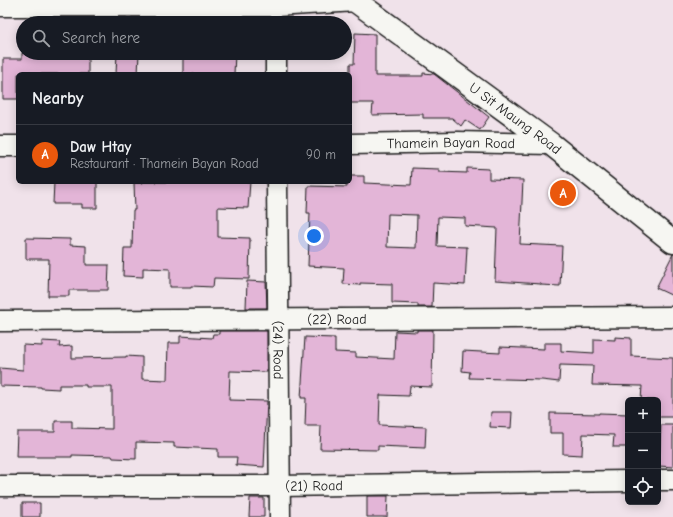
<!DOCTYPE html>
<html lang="en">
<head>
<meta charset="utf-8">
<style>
  :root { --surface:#171b24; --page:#20242c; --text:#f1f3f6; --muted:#9ea1a6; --line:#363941; --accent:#ea580c }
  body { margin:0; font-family:"Comic Neue",sans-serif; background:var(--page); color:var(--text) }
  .controls { position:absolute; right:12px; bottom:12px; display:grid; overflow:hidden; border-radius:6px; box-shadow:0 2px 10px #0003 }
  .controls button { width:36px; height:36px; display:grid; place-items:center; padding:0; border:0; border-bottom:1px solid var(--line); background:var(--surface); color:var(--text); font:20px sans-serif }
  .you { position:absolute; left:314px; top:236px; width:14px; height:14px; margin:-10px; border:3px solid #fff; border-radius:50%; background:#1a73e8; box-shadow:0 0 0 6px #1a73e833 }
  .badge { display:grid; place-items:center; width:26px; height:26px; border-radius:50%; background:var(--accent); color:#fff; font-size:13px; font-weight:700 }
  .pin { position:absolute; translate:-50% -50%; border:2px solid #fff; box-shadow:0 1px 4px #0006 }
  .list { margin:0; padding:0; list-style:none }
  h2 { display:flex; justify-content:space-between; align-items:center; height:52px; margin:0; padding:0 16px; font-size:17px }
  h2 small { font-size:13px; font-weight:400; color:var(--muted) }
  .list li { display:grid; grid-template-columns:26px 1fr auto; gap:12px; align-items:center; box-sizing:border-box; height:60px; padding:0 16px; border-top:1px solid var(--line) }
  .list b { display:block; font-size:15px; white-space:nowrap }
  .list p { margin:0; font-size:13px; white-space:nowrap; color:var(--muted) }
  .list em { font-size:13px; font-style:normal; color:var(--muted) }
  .icon { flex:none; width:22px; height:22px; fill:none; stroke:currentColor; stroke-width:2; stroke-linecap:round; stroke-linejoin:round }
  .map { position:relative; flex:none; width:673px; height:517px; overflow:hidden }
  .search { position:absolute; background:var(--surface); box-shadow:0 2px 10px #0003; left:16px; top:16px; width:336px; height:44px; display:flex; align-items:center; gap:10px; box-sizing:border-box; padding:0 14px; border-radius:22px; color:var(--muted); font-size:15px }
  .panel { position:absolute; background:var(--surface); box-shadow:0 2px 10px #0003; left:16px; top:72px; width:336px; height:112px; border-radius:6px }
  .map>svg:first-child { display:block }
  .building { fill:#e3b5d7; stroke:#1c1c1c; fill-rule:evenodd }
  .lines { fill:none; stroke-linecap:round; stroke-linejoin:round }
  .minor-casing { stroke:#1c1c1c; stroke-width:23 }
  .secondary-casing { stroke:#1c1c1c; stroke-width:25 }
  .minor { stroke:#f6f6f2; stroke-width:20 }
  .secondary { stroke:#f6f6f2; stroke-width:22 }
  .labels { text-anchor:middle; stroke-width:4; stroke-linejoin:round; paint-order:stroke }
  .street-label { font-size:14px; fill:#1c1c1c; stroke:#f6f6f2 }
</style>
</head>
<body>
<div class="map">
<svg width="673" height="517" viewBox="0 0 673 517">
  <rect width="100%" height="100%" fill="#f0e2ea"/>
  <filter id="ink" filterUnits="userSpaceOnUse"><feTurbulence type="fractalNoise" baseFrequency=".025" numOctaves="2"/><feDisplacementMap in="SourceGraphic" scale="8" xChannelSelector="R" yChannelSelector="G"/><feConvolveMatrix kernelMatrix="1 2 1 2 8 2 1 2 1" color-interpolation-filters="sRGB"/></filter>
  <g filter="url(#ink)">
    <!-- building -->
    <path class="building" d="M355,33L375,34V76H423V73L434,74L489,117L480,130L465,120L461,126L452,118H423V114L372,115L373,103H350V64H354Z
      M22,53H88V74H18V99H3V59H22Z
      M117,53H139L138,74H116Z
      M183,53H235L234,74H183Z
      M412,168L439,169V172L467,173V168L489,169V179L523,180L520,244L562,246L560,286L541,285V284L495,281L497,228L465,226V218L438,217L437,246L467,247L465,285L433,283L432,307H418V304L392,303V284L360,283V285L343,284L344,268L308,266L310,213H307L308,186L347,187V182H350V176H364V183L411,185ZM388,214L417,215L416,248L387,247Z
      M54,182H97V208H82V204H53Z
      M143,182H250L248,208L218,207V237L250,238L249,279L214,278L213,287L191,286V287H170V269L143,268V277L123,276L124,248H132L133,210H135L134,183H143Z
      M26,238L70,239V245L86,246V265H109L108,290H69V296H48L49,259H26Z
      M673,254V296L656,288Z
      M247,281L266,282L267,308H246Z
      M417,330H433L432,387L410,386L409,396L380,395L379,425L426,427L425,448L378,446V450L320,449L321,426H305L306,398H301L305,337L335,338V352L356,353V357L394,359L395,331L417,332Z
      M219,331H267V372L230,371L229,400L267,401L264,467L236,465L237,457H218V449L174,447V443L136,442V459L113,458L112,456L72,455V457H16L17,432H55V421H72V428L112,429V387H86V385H59V389L41,388V387L0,386V368L23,370V345L42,346V341L60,342L59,347L72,346V358L126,357V356L142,357V379L167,380L168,343H180V336L212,338L213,334H219Z
      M615,337L631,338V356L673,358V417H658V400H641L642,386L592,385L593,366L560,365L559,382L542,380L469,378L470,372L462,371L463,351L500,353V347L544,349V343H561V351L594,353V339L615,340Z
      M491,412H512L511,428L490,427Z
      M550,413L599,414V413L628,414V447H613L614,435L583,434L582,455L563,454V433H550Z
      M661,425H673V467L659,466Z
      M367,496H388L387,517H367Z
      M250,498H264V517H249Z
      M22,503H40V517H22Z"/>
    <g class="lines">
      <defs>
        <g id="minor">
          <path d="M0,6H276L356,1"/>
          <path d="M276,53V74"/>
          <path id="s1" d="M350,144L457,142L551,144"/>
          <path d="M0,146H18"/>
          <path id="s2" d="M277,182L280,517"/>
          <path id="s3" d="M0,321L673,317"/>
          <path d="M658,480H673"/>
          <path id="s4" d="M0,486H280L628,481"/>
        </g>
        <g id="secondary">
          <path id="s5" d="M354,0L551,144L673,242"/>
        </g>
      </defs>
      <!-- minor casing -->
      <use href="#minor" class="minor-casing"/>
      <!-- secondary casing -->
      <use href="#secondary" class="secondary-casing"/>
      <!-- minor -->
      <use href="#minor" class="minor"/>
      <!-- secondary -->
      <use href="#secondary" class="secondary"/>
    </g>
  </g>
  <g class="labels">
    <!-- street labels -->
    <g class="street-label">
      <text dy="5" stroke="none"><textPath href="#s5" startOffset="200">U Sit Maung Road</textPath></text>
      <text dy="5" stroke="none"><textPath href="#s1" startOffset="101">Thamein Bayan Road</textPath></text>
      <text dy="5" stroke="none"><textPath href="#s3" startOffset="337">(22) Road</textPath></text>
      <text dy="5" stroke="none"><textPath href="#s2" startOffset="168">(24) Road</textPath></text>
      <text dy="5" stroke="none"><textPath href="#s4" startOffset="314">(21) Road</textPath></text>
    </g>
  </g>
</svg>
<div class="controls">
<button>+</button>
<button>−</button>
<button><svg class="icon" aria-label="locate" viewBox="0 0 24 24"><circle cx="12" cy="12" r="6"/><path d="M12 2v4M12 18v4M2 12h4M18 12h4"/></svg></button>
</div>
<div class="you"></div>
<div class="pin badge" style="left:563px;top:193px">A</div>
<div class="search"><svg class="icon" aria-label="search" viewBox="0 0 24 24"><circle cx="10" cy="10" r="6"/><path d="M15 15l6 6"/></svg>Search here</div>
<section class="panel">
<h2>Nearby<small></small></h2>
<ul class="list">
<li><span class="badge">A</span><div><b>Daw Htay</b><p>Restaurant · Thamein Bayan Road</p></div><em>90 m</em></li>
</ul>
</section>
</div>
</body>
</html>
